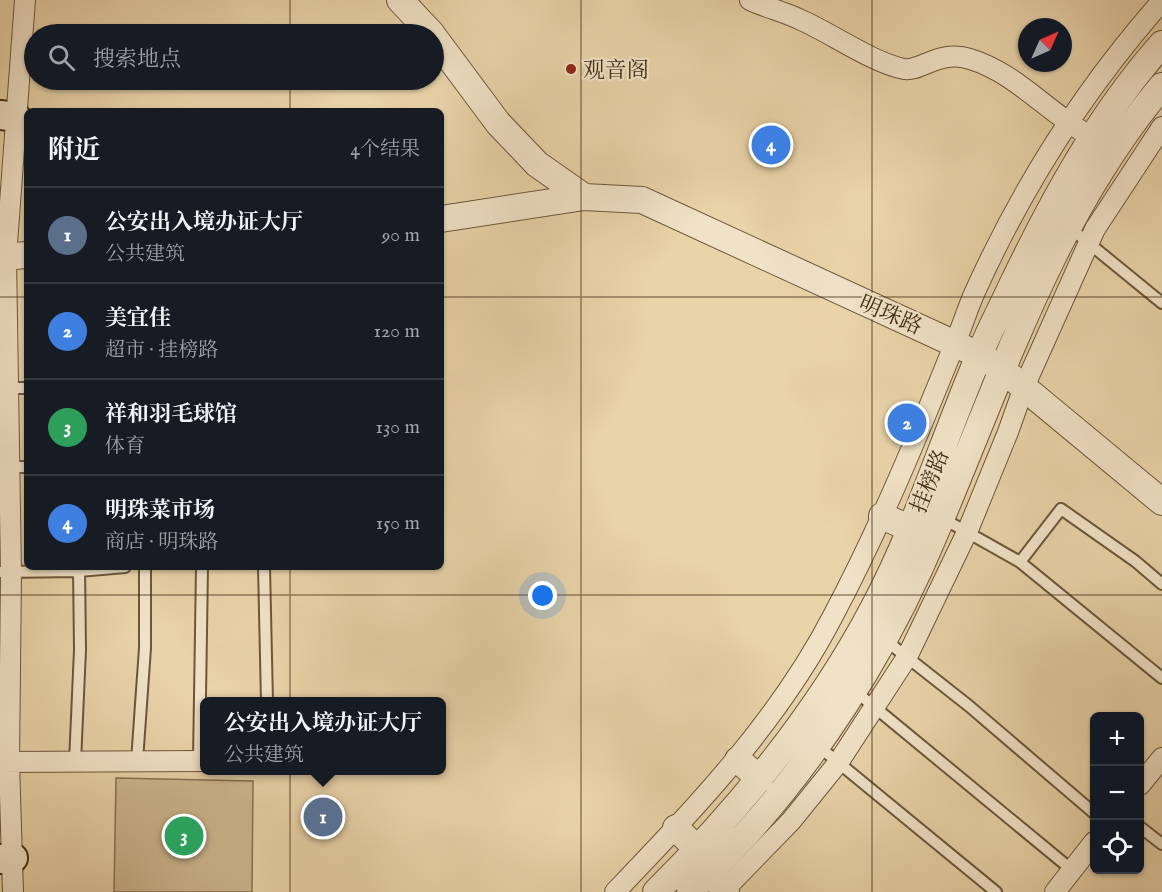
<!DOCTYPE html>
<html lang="zh">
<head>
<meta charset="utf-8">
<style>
  :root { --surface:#171b24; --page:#20242c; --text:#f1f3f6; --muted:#9ea1a6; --line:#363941; --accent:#db2777 }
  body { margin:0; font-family:"IM FELL English","Noto Serif SC",serif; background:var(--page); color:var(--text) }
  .controls { position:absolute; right:18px; bottom:18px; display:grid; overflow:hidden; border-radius:9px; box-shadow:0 2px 4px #0004 }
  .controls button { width:54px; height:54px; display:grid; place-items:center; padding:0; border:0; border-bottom:2px solid var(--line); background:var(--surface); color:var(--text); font:30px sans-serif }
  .compass { position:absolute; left:1018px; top:18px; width:54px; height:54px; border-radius:50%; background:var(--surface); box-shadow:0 2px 4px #0004; rotate:45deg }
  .you { position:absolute; left:543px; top:596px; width:21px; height:21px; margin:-15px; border:4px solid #fff; border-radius:50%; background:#1a73e8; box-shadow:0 0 0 9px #1a73e833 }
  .badge { display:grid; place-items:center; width:39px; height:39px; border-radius:50%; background:var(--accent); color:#fff; font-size:20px; font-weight:700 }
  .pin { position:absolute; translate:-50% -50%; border:3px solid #fff; box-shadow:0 2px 6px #0006 }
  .popup { position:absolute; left:200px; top:697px; width:246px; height:78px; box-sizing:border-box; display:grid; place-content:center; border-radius:9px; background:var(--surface); filter:drop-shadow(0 2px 4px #0005); font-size:20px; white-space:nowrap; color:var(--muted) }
  .popup b { font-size:22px; color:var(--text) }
  .popup::after { content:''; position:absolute; left:50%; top:100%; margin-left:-12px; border:12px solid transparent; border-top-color:var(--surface) }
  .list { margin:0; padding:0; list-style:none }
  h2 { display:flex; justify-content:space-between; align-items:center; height:78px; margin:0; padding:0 24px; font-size:26px }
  h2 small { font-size:20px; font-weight:400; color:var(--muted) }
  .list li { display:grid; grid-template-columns:39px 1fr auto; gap:18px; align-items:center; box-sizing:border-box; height:96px; padding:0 24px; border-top:2px solid var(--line) }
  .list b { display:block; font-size:22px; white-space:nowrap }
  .list p { margin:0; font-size:20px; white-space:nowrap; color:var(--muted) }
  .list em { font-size:20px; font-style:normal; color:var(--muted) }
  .icon { flex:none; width:33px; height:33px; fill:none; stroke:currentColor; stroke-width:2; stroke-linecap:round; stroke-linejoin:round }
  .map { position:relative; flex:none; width:1162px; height:892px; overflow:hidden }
  .search { position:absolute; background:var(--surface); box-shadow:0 2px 4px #0004; left:24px; top:24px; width:420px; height:66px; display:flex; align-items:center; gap:15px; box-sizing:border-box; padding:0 21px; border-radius:33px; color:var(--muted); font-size:22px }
  .panel { position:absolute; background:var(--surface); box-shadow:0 2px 4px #0004; left:24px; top:108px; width:420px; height:462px; border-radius:9px }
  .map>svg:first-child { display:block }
  .green { fill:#cdb790; stroke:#887253; stroke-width:1.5 }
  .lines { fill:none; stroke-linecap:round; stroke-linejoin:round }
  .service-casing { stroke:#6c573b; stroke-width:14 }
  .minor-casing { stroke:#6c573b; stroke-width:22 }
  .tertiary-casing { stroke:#6c573b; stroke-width:28 }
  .secondary-casing { stroke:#432e16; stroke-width:32 }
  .service { stroke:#f1e2c7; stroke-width:10 }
  .minor { stroke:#f1e2c7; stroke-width:20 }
  .tertiary { stroke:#f1e2c7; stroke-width:26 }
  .secondary { stroke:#f1e2c7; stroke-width:28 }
  .grid { fill:none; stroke:#432e16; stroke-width:1.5; stroke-opacity:0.55 }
  .poi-dot { fill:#8f2418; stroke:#f1e2c7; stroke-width:2 }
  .labels { text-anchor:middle; stroke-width:4.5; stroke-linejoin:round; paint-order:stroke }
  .poi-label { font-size:22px; fill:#432e16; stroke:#f1e2c7; text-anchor:start }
  .street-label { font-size:22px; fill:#432e16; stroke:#f1e2c7 }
</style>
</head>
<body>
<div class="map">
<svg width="1162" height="892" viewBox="0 0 1162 892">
  <rect width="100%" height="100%" fill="#e9d3a9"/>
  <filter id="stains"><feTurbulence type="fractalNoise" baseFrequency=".00333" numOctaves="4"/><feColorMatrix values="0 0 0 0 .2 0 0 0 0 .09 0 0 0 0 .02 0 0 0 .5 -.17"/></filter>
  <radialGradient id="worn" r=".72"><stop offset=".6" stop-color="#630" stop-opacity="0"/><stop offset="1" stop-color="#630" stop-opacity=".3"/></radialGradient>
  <!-- green -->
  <path class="green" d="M116,778L253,781L252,892H114Z"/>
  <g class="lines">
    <defs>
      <path id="service" d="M1069,227L1162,303
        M3,388H27
        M6,467H27
        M942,518L1020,562L1162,678
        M1020,562L1061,509L1135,561L1162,584
        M264,567L267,702
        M0,572L79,571L125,567
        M884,639L969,706L1094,813
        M855,691L1072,870
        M817,745L996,892
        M137,761L145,648V567
        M199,761L202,567
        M75,762L80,650L79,567
        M1140,827L1162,844"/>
      <path id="minor" d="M750,0C767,8 785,12 801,20C831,33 873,63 904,69C920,72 940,49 970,59C1013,72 1043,107 1080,130
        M0,762L204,761
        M1140,785L1162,758
        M13,892L9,762L11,574L6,257L25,0
        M615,892C697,806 779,721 834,614C880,527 918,435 955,343C962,327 967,310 974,294C1022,187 1085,88 1162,1
        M722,892L791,821L838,763L907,657L968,530L1008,432L1024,387L1095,229L1162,127
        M1055,892L1094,842"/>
      <path id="tertiary" d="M400,0L432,34
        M434,37L498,123L537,164L584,197
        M441,219L584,197L642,200L979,355L1004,371L1162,502
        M0,257L27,255
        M882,516L909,528
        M738,760L760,779
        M676,828L698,850
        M708,873L726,889
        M656,892C741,807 818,714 874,607C916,528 943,440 978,358C988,333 1001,309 1012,285C1053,200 1099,115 1162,44
        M690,892C709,872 730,852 749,831C816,756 878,661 919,570C993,406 1044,226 1162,86"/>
      <path id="secondary" d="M0,115L16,117
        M0,859L13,858"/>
    </defs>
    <!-- service casing -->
    <use href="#service" class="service-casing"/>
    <!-- minor casing -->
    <use href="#minor" class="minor-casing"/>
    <!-- tertiary casing -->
    <use href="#tertiary" class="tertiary-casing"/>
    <!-- secondary casing -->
    <use href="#secondary" class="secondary-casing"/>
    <!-- service -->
    <use href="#service" class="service"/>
    <!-- minor -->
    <use href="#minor" class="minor"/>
    <!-- tertiary -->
    <use href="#tertiary" class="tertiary"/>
    <!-- secondary -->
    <use href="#secondary" class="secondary"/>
  </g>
  <!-- grid -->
  <path class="grid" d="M290,0V34M581,0V892M872,0V892M290,80V111M0,297H27M441,297H1162M290,567V892M0,595H1162"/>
  <!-- markers -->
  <circle class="poi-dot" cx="571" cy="69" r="6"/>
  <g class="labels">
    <!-- poi labels -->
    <g class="poi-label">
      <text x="583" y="77">观音阁</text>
    </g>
    <!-- street labels -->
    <g class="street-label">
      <text transform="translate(891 314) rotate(23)" y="8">明珠路</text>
      <text transform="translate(929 481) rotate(-68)" y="8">挂榜路</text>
    </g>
  </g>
  <rect width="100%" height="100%" filter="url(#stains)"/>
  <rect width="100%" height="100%" fill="url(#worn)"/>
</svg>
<div class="controls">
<button>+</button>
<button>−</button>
<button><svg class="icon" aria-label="locate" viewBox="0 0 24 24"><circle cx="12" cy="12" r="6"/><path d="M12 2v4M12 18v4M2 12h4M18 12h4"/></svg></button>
</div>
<svg class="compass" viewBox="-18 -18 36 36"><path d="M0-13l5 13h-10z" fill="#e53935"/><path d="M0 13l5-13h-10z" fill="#9ea1a6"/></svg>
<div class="you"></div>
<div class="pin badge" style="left:323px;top:817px;background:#5c6f8a">1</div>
<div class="popup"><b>公安出入境办证大厅</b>公共建筑</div>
<div class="pin badge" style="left:907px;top:423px;background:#3f7fe0">2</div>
<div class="pin badge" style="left:184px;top:836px;background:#2e9e5b">3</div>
<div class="pin badge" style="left:771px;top:145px;background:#3f7fe0">4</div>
<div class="search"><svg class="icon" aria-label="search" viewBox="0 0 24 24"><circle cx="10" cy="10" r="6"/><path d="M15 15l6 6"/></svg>搜索地点</div>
<section class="panel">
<h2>附近<small>4个结果</small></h2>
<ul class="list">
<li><span class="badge" style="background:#5c6f8a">1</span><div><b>公安出入境办证大厅</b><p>公共建筑</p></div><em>90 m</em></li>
<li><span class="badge" style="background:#3f7fe0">2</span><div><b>美宜佳</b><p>超市 · 挂榜路</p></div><em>120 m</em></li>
<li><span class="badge" style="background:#2e9e5b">3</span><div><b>祥和羽毛球馆</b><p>体育</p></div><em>130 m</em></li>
<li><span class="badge" style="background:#3f7fe0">4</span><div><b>明珠菜市场</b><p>商店 · 明珠路</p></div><em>150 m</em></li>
</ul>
</section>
</div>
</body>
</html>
